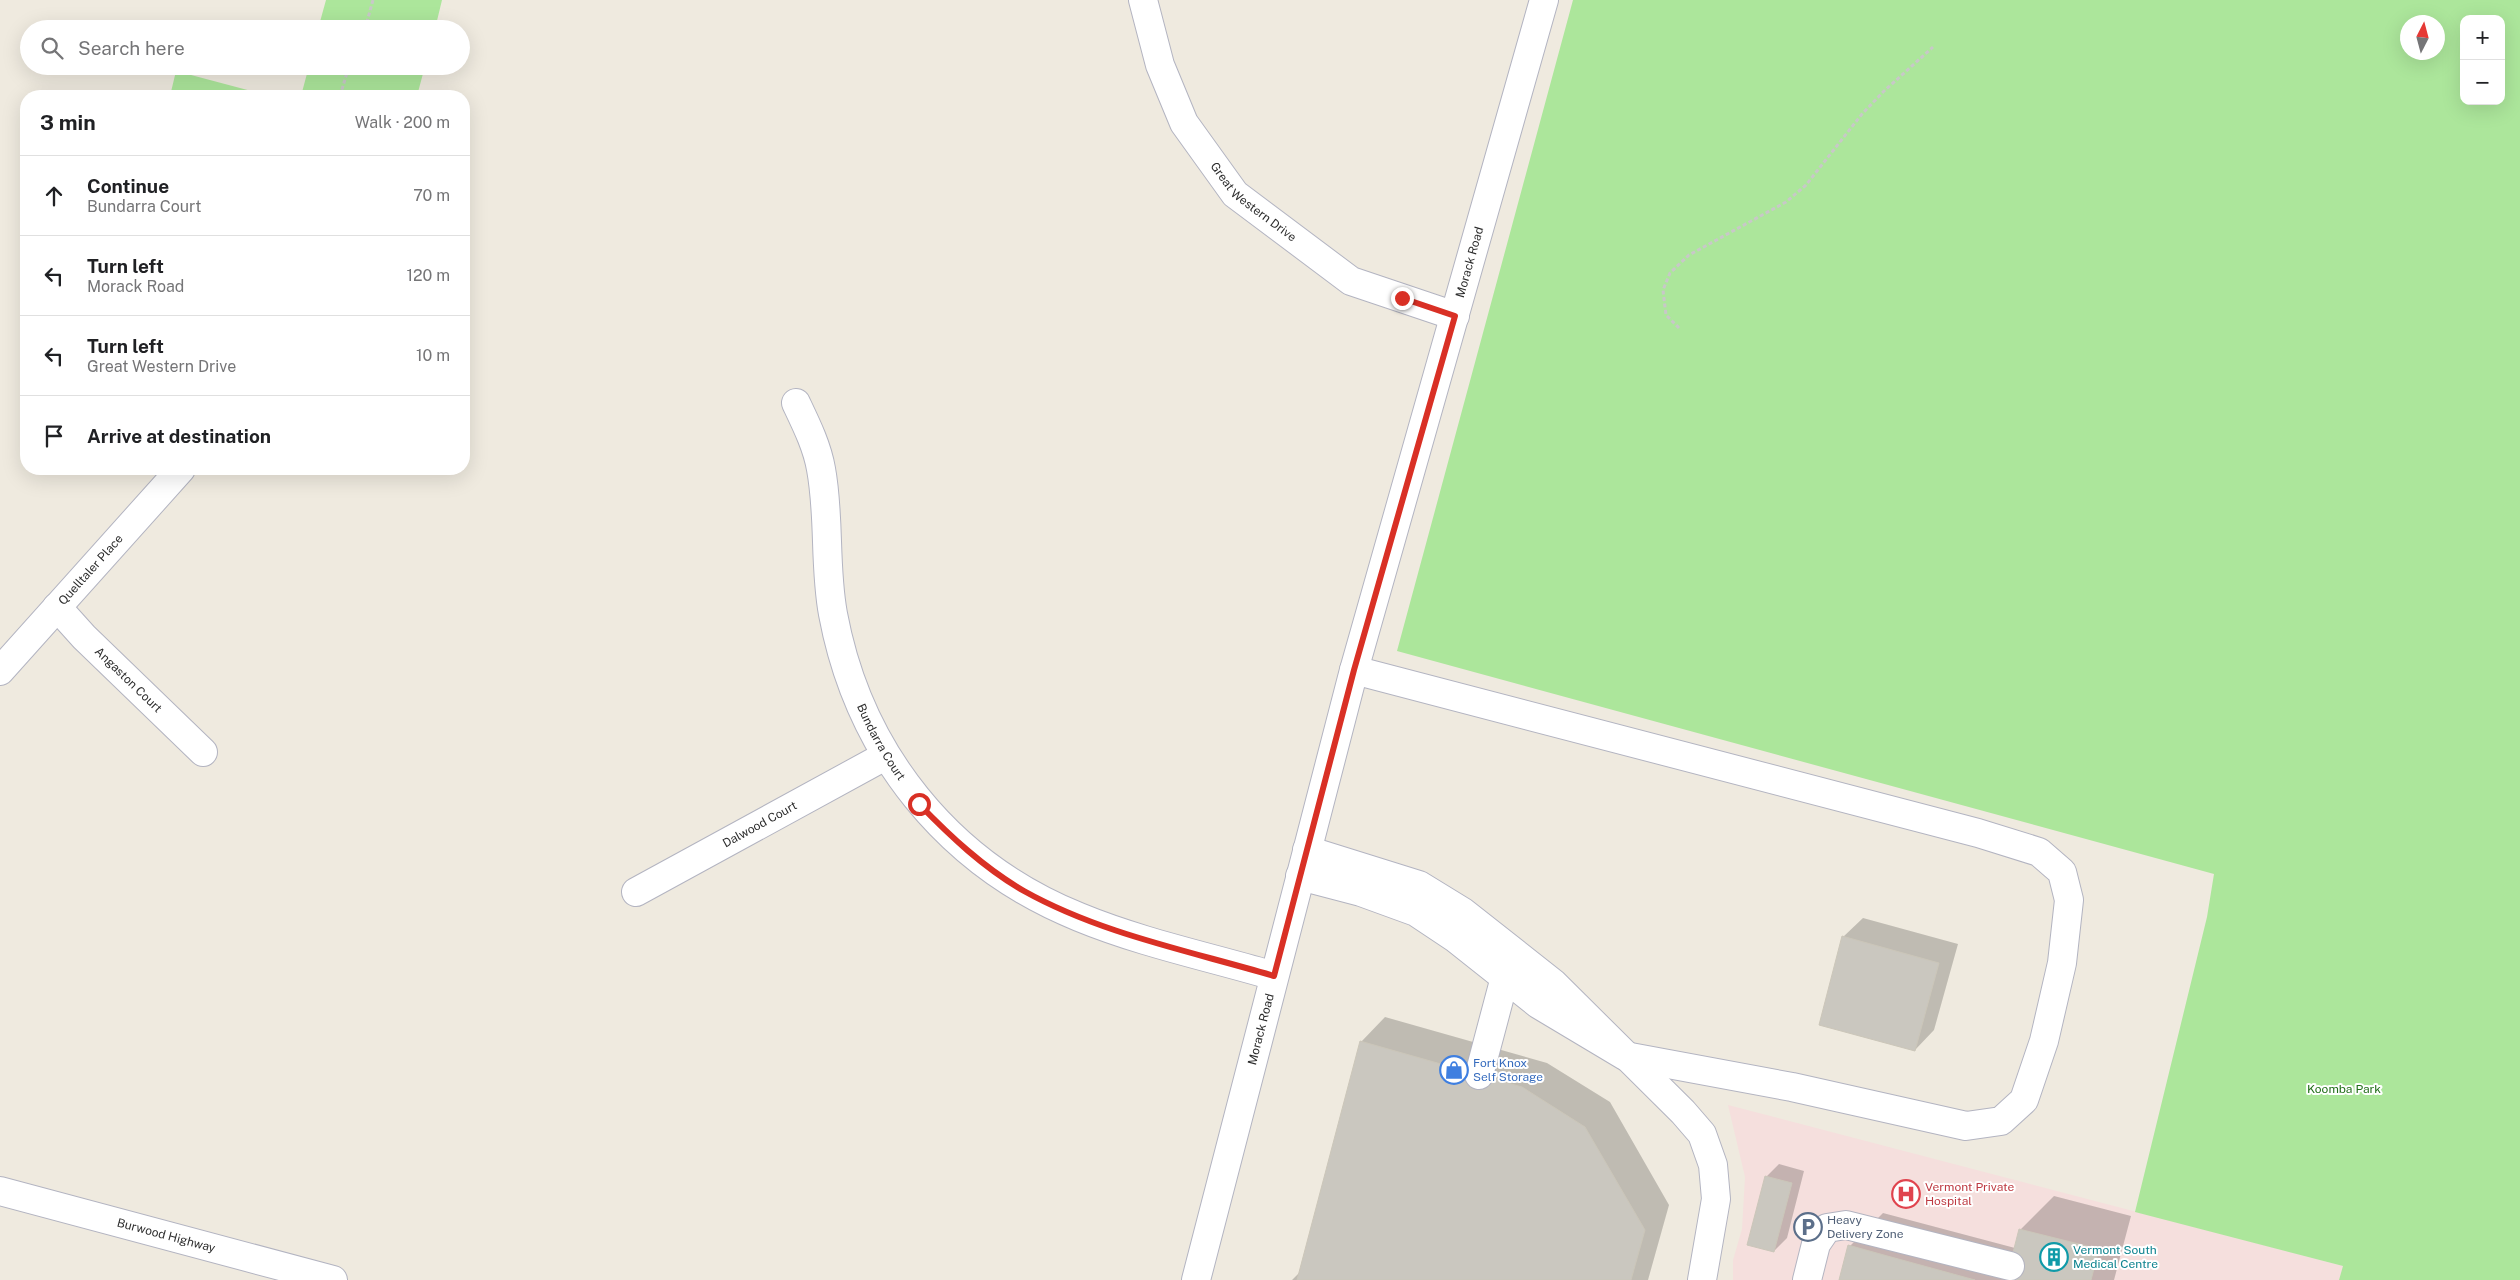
<!DOCTYPE html>
<html lang="en">
<head>
<meta charset="utf-8">
<style>
  :root { --surface:#fff; --page:#f2f2f2; --text:#202124; --muted:#757577; --line:#e0e0e0 }
  body { margin:0; font-family:"Public Sans",sans-serif; background:var(--page); color:var(--text) }
  .controls { position:absolute; right:15px; top:15px; display:grid; overflow:hidden; border-radius:10px; box-shadow:0 5px 20px #0002 }
  .controls button { width:45px; height:45px; display:grid; place-items:center; padding:0; border:0; border-bottom:1px solid var(--line); background:var(--surface); color:var(--text); font:25px sans-serif }
  .compass { position:absolute; left:2400px; top:15px; width:45px; height:45px; border-radius:50%; background:var(--surface); box-shadow:0 5px 20px #0002; rotate:6deg }
  .stop { position:absolute; width:15px; height:15px; margin:-11px; border:4px solid #d93025; border-radius:50%; background:#fff }
  .stop.end { background:#d93025; border-color:#fff; box-shadow:0 1px 5px #0008 }
  .list { margin:0; padding:0; list-style:none }
  h2 { display:flex; justify-content:space-between; align-items:center; height:65px; margin:0; padding:0 20px; font-size:21px }
  h2 small { font-size:16px; font-weight:400; color:var(--muted) }
  .list li { display:grid; grid-template-columns:32px 1fr auto; gap:15px; align-items:center; box-sizing:border-box; height:80px; padding:0 20px; border-top:1px solid var(--line) }
  .list b { display:block; font-size:19px; white-space:nowrap }
  .list p { margin:0; font-size:16px; white-space:nowrap; color:var(--muted) }
  .list em { font-size:16px; font-style:normal; color:var(--muted) }
  .icon { flex:none; width:28px; height:28px; fill:none; stroke:currentColor; stroke-width:2; stroke-linecap:round; stroke-linejoin:round }
  .map { position:relative; flex:none; width:2520px; height:1280px; overflow:hidden }
  .search { position:absolute; background:var(--surface); box-shadow:0 5px 20px #0002; left:20px; top:20px; width:450px; height:55px; display:flex; align-items:center; gap:12px; box-sizing:border-box; padding:0 18px; border-radius:28px; color:var(--muted); font-size:19px }
  .panel { position:absolute; background:var(--surface); box-shadow:0 5px 20px #0002; left:20px; top:90px; width:450px; height:385px; border-radius:20px }
  .map>svg:first-child { display:block }
  .medical { fill:#f5dfdd }
  .green { fill:#ace69b; fill-rule:evenodd }
  .shadow { fill:#0003 }
  .building { fill:#cac7bf; stroke:#cbc6b9 }
  .lines { fill:none; stroke-linecap:round; stroke-linejoin:round }
  .minor-casing { stroke:#b3b4c1; stroke-width:30 }
  .path { stroke:#c8c8c8; stroke-width:3; stroke-dasharray:4 2.5; stroke-linecap:butt }
  .minor { stroke:#fff; stroke-width:28 }
  .route { stroke:#d93025; stroke-width:6 }
  .labels { text-anchor:middle; stroke-width:4; stroke-linejoin:round; paint-order:stroke }
  .street-label { font-size:12px; fill:#2d2d2d; stroke:#fff }
  .shop-label { font-size:12px; fill:#366cbe; stroke:#fff; text-anchor:start }
  .park-label { font-size:12px; fill:#216e19; stroke:#fff }
  .health-label { font-size:12px; fill:#be3a42; stroke:#fff; text-anchor:start }
  .service-label { font-size:12px; fill:#4e5e75; stroke:#fff; text-anchor:start }
  .culture-label { font-size:12px; fill:#0d838f; stroke:#fff; text-anchor:start }
</style>
</head>
<body>
<div class="map">
<svg width="2520" height="1280" viewBox="0 0 2520 1280">
  <rect width="100%" height="100%" fill="#efeadf"/>
  <!-- medical -->
  <path class="medical" d="M1728,1105L2343,1266L2339,1280H1733V1260L1742,1229L1745,1177Z"/>
  <!-- green -->
  <path class="green" d="M326,0H442L435,29H318Z
    M1573,0H2520V1280H2339L2343,1266L2135,1212L2207,917L2214,874L1397,651ZM2464,19H2501V101H2464ZM2408,22H2438V52H2408Z
    M309,66H425L417,96H301Z
    M176,71L270,96H170Z"/>
  <!-- shadow -->
  <path class="shadow" d="M1863,918L1958,944L1934,1030L1915,1050L1843,937Z
    M1385,1017L1547,1063L1610,1102L1669,1205L1648,1280H1292L1301,1271L1361,1042Z
    M1779,1164L1804,1171L1787,1238L1774,1251L1766,1177Z
    M2054,1196L2131,1216L2114,1280H1840L1850,1246L1883,1213L2015,1248L2020,1230Z"/>
  <!-- building -->
  <path class="building" d="M1842,936L1939,963L1915,1051L1819,1025Z
    M1360,1041L1522,1087L1585,1127L1645,1230L1631,1280H1297Z
    M1765,1176L1792,1183L1774,1252L1747,1245Z
    M2019,1229L2099,1249L2091,1280H2006Z
    M1848,1245L1891,1257L1975,1280H1839Z"/>
  <g class="lines">
    <defs>
      <g id="minor">
        <path id="s1" d="M1143,0L1160,65L1184,123L1235,194L1351,281L1455,316"/>
        <path id="s2" d="M796,403C806,424 817,446 821,469C830,517 824,566 833,614C859,753 948,864 1079,917C1142,943 1210,957 1274,976"/>
        <path id="s3" d="M57,607L84,637L203,752"/>
        <path id="s4" d="M0,671L181,469"/>
        <path d="M1307,850L1419,885L1463,912L1553,983L1683,1112L1702,1134L1713,1165L1716,1199L1702,1280"/>
        <path d="M1300,876L1361,892L1416,912L1455,938L1538,1004L1625,1056L1792,1087L1966,1126L2001,1121L2024,1100L2044,1041L2062,963L2069,900L2062,872L2039,852L1978,833L1354,670"/>
        <path id="s5" d="M636,892L885,756"/>
        <path d="M1479,1075L1505,977"/>
        <path id="s6" d="M0,1191L333,1280"/>
        <path id="s7" d="M1196,1280L1354,670L1544,0"/>
        <path d="M1807,1280L1816,1244L1827,1228L1846,1225L2010,1266"/>
      </g>
    </defs>
    <!-- minor casing -->
    <use href="#minor" class="minor-casing"/>
    <!-- path -->
    <path class="path" d="M365,29L373,0
      M340,96L349,66
      M1679,328L1666,315L1663,290L1670,273L1689,255L1786,202L1806,185L1862,114L1883,92L1933,47"/>
    <!-- minor -->
    <use href="#minor" class="minor"/>
  </g>
  <g class="lines">
    <!-- route -->
    <path class="route" d="M919,804C950,836 984,868 1024,891C1101,934 1190,951 1274,976L1354,670L1455,316L1402,298"/>
  </g>
  <!-- icons -->
  <defs>
    <symbol id="shop-ring" viewBox="-11 -11 22 22"><circle r="9.5" fill="#fff" stroke="#3f7fe0" stroke-width="1.5"/><path d="M-5-2.5h2.3a2.7 3.5 0 0 1 5.4 0H5L5.5 6h-11ZM-1.5-2.5h3a1.5 2.3 0 0 0-3 0Z" fill="#3f7fe0"/></symbol>
    <symbol id="hospital-ring" viewBox="-11 -11 22 22"><circle r="9.5" fill="#fff" stroke="#e0444e" stroke-width="1.5"/><path d="M-5-5h3v3.5h4V-5h3V5h-3V1.5h-4V5h-3Z" fill="#e0444e"/></symbol>
    <symbol id="parking-ring" viewBox="-11 -11 22 22"><circle r="9.5" fill="#fff" stroke="#5c6f8a" stroke-width="1.5"/><path d="M-3.5-5.5H1a3.5 3.5 0 0 1 0 7H-1V5.5H-3.5ZM-1-3.4V-.6H.8a1.4 1.4 0 0 0 0-2.8Z" fill="#5c6f8a"/></symbol>
    <symbol id="building-ring" viewBox="-11 -11 22 22"><circle r="9.5" fill="#fff" stroke="#0f9aa8" stroke-width="1.5"/><path d="M-4-6H4V6H1V3H-1V6H-4ZM-2.5-4.3h1.7v1.8h-1.7ZM.8-4.3h1.7v1.8H.8ZM-2.5-1h1.7V.8h-1.7ZM.8-1h1.7V.8H.8Z" fill="#0f9aa8"/></symbol>
  </defs>
  <g fill-rule="evenodd">
    <use href="#shop-ring" x="1438" y="1054" width="32" height="32"/>
    <use href="#hospital-ring" x="1890" y="1178" width="32" height="32"/>
    <use href="#parking-ring" x="1792" y="1211" width="32" height="32"/>
    <use href="#building-ring" x="2038" y="1241" width="32" height="32"/>
  </g>
  <g class="labels">
    <!-- street labels -->
    <g class="street-label">
      <text dy="4" stroke="none"><textPath href="#s1" startOffset="236">Great Western Drive</textPath></text>
      <text dy="4" stroke="none"><textPath href="#s7" startOffset="1054">Morack Road</textPath></text>
      <text dy="4" stroke="none"><textPath href="#s4" startOffset="136">Quelltaler Place</textPath></text>
      <text dy="4" stroke="none"><textPath href="#s3" startOffset="102">Angaston Court</textPath></text>
      <text dy="4" stroke="none"><textPath href="#s2" startOffset="354">Bundarra Court</textPath></text>
      <text dy="4" stroke="none"><textPath href="#s5" startOffset="141">Dalwood Court</textPath></text>
      <text dy="4" stroke="none"><textPath href="#s7" startOffset="259">Morack Road</textPath></text>
      <text dy="4" stroke="none"><textPath href="#s6" startOffset="172">Burwood Highway</textPath></text>
    </g>
    <!-- shop labels -->
    <g class="shop-label">
      <text x="1473" y="1067">Fort Knox<tspan x="1473" dy="14">Self Storage</tspan></text>
    </g>
    <!-- park labels -->
    <g class="park-label">
      <text x="2344" y="1093">Koomba Park</text>
    </g>
    <!-- health labels -->
    <g class="health-label">
      <text x="1925" y="1191">Vermont Private<tspan x="1925" dy="14">Hospital</tspan></text>
    </g>
    <!-- service labels -->
    <g class="service-label">
      <text x="1827" y="1224">Heavy<tspan x="1827" dy="14">Delivery Zone</tspan></text>
    </g>
    <!-- culture labels -->
    <g class="culture-label">
      <text x="2073" y="1254">Vermont South<tspan x="2073" dy="14">Medical Centre</tspan></text>
    </g>
  </g>
</svg>
<div class="controls">
<button>+</button>
<button>−</button>
</div>
<svg class="compass" viewBox="-18 -18 36 36"><path d="M0-13l5 13h-10z" fill="#e53935"/><path d="M0 13l5-13h-10z" fill="#757577"/></svg>
<div class="stop" style="left:919px;top:804px"></div>
<div class="stop end" style="left:1402px;top:298px"></div>
<div class="search"><svg class="icon" aria-label="search" viewBox="0 0 24 24"><circle cx="10" cy="10" r="6"/><path d="M15 15l6 6"/></svg>Search here</div>
<section class="panel">
<h2>3 min<small>Walk · 200 m</small></h2>
<ul class="list">
<li><svg class="icon" aria-label="ahead" viewBox="0 0 24 24"><path d="M12 20V5M6 11l6-6 6 6"/></svg><div><b>Continue</b><p>Bundarra Court</p></div><em>70 m</em></li>
<li><svg class="icon" aria-label="left" viewBox="0 0 24 24"><path d="M17 20v-9H6M10 6l-5 5 5 5"/></svg><div><b>Turn left</b><p>Morack Road</p></div><em>120 m</em></li>
<li><svg class="icon" aria-label="left" viewBox="0 0 24 24"><path d="M17 20v-9H6M10 6l-5 5 5 5"/></svg><div><b>Turn left</b><p>Great Western Drive</p></div><em>10 m</em></li>
<li><svg class="icon" aria-label="arrive" viewBox="0 0 24 24"><path d="M6 21V4h12l-3 4 3 4H6"/></svg><div><b>Arrive at destination</b></div></li>
</ul>
</section>
</div>
</body>
</html>
